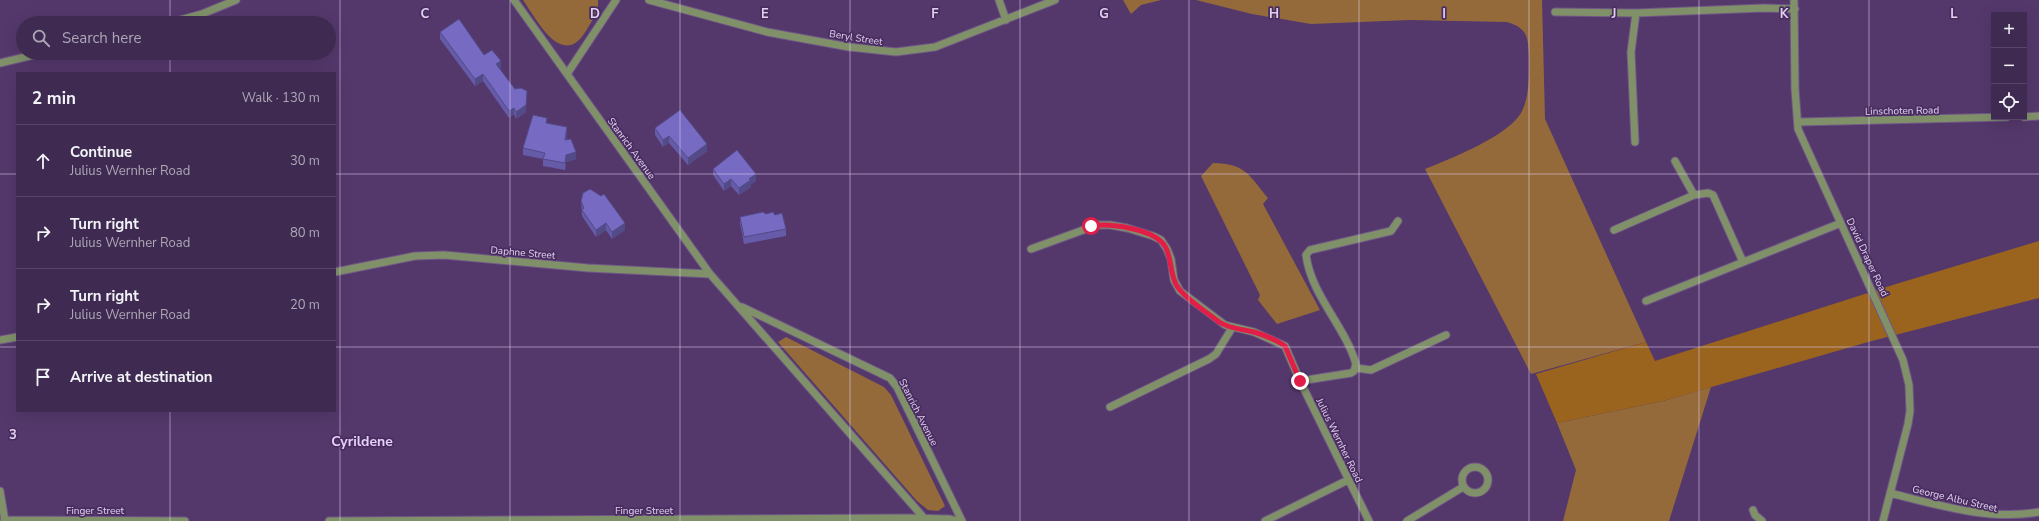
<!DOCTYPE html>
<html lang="en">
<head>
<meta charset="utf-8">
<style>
  :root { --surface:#3f2a51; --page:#463258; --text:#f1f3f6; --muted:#ada7b7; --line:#584668 }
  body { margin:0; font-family:"Nunito Sans",sans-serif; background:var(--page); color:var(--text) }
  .controls { position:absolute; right:12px; top:12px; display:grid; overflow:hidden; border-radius:0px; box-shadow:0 4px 16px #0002 }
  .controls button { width:36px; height:36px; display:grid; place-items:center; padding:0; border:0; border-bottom:1px solid var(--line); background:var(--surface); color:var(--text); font:20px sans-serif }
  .stop { position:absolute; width:12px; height:12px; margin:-9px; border:3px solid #e11d48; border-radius:50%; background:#fff }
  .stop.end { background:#e11d48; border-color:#fff; box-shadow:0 1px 4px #0008 }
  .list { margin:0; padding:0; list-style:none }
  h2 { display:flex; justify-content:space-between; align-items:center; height:52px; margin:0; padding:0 16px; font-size:17px }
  h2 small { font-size:13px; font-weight:400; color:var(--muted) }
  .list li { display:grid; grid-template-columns:26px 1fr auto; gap:12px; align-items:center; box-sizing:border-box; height:72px; padding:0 16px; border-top:1px solid var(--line) }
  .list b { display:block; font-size:15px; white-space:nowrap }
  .list p { margin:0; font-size:13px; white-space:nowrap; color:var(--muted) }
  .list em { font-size:13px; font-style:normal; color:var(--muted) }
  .icon { flex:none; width:22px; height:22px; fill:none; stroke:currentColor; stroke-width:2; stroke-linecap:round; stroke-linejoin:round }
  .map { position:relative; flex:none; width:2039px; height:521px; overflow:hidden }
  .search { position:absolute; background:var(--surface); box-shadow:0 4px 16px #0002; left:16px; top:16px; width:320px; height:44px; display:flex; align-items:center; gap:10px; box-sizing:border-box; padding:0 14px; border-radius:22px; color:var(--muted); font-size:15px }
  .panel { position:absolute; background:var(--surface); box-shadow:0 4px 16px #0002; left:16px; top:72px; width:320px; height:340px; border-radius:0px }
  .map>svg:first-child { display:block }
  .green { fill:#946a3a }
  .forest { fill:#9a641f }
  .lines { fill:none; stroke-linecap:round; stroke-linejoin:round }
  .minor-casing { stroke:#705786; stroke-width:9 }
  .minor { stroke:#80916a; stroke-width:7 }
  .wall { fill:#655ba8 }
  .shaded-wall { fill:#534a88 }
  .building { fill:#766ac3; stroke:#534a88 }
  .route { stroke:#e11d48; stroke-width:5 }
  .grid { fill:none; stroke:#e1d1f0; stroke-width:1; stroke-opacity:0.55 }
  .labels { text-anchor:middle; stroke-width:3.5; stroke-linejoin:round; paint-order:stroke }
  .street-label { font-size:10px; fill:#e1d1f0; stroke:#492d60 }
  .district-label { font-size:14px; font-weight:bold; fill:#e5d2f8; stroke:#492d60 }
  .grid-label { font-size:13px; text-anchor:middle; font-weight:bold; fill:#e1d1f0; stroke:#492d60; stroke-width:3.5; stroke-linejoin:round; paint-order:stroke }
</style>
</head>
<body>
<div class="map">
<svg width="2039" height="521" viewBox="0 0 2039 521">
  <rect width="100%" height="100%" fill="#54386c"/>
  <!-- green -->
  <path class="green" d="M523,0H598C599,13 592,20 586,31C562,70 537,20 523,0Z
    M1123,0H1161L1141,5L1131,14Z
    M1196,0H1542L1545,119L1646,342L1531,374L1425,169C1450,159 1508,136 1521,113C1530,97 1529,73 1529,56C1528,36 1527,28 1507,22L1410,20L1311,24L1252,14Z
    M1213,163C1246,164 1248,174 1268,198L1263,204L1320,310L1277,324L1258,300L1260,295L1201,176Z
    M786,337L884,387L891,395L945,506L938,511L928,510L917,501L778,342Z
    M1711,387L1669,521H1563L1576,470L1557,423L1663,401Z"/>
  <!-- forest -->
  <path class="forest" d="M2039,241V298L1868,342L1663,401L1557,423L1536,374L1646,342L1655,361L1896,284Z"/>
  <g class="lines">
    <defs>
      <path id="minor" d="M514,0L710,274L924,518
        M649,0L767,32L849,47L896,52L935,47L1055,0
        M999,0L1006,20
        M1794,0L1795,89L1798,129L1903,360L1909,385L1910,411L1908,424L1883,521
        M1555,12L1636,13L1764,8L1795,9
        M169,23L202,14L236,0
        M0,63L42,53
        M567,74L616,0
        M2024,117L2039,116
        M1798,122L2007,117
        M1635,142L1631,52L1636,13
        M1675,161L1694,195
        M1614,230L1694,195L1708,193L1713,195L1743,262
        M1031,249L1097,225H1110L1127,228L1153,236L1161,240L1167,249L1171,259L1174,280L1180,291L1225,325L1254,332L1285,346L1300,381L1369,521
        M335,272L415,256L444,255L588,268L710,274
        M1646,301L1841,223
        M742,307L890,378L897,387L962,521
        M0,340L17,337
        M1356,368L1371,370L1446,335
        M1300,381L1351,373L1354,371L1356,364C1345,326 1311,295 1306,255L1310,250L1391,231L1398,221
        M1110,407L1209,359L1216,354L1232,328
        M1462 480a13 13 0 1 1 26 0a13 13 0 1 1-26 0Z
        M0,491L5,521
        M1890,493C1938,505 1990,521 2039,512
        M1753,510L1755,515L1762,521
        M4,520L185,521
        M329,521L907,518L950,519L957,521
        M1265,521L1348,480
        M1407,521L1463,487"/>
    </defs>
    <!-- minor casing -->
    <use href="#minor" class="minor-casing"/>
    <!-- minor -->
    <use href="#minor" class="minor"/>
  </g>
  <!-- wall -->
  <path class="wall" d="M440,32L484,55L501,68L500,69L526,112L516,119L514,114L509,118L483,81L475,86L440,39Z
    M547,123L567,134L566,140L576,159L566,162L565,170L543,166V159L523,155V148Z
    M655,128L707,151L688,165L669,143L663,147L655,135Z
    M713,169L756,181L751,184V187L739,195L731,186L724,191L713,175Z
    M581,201L625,230L612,239L606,230L596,237L582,216Z
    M740,217L786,229V236L744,244L740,223Z"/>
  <!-- shaded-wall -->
  <path class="shaded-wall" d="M501,61V68L496,71V64Z
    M483,74V81L475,86V79Z
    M527,91L526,112L516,119V112Z
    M514,108V114L509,118V111Z
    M567,127V134L565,147V140Z
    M669,136V143L663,147V140Z
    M707,144V151L688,165V158Z
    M576,152V159L566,162L565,170V163L566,155Z
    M756,174V181L751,184V187L739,195V188Z
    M731,179V186L724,191V184Z
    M606,223V230L596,237V230Z
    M625,223V230L612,239V232Z"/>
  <!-- building -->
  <path class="building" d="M459,19L484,55L492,50L501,61L496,64L515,89L521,88L527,91L526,105L516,112L514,108L509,111L483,74L475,79L440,32Z
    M680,110L707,144L688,158L669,136L663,140L655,128Z
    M533,115L547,118L546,123L567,127L565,140L571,139L576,152L566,155L565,163L543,159L545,153L523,148Z
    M737,150L756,174L749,179L751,180L739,188L731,179L724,184L713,169Z
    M590,189L601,196L604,194L625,223L612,232L606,223L596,230L582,210L584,208L581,201L583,193Z
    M763,212L766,214L773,212L775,215L782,213L786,229L744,237L740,217Z"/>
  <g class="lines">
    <!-- route -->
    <path class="route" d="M1091,226C1110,223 1157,229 1166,248C1172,260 1170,275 1177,286C1184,298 1208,313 1219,322C1230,329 1242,329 1254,332C1264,335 1276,340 1285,346L1300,381"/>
  </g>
  <!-- grid -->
  <path class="grid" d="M170,0V23M340,0V521M510,0V521M680,0V521M850,0V521M1020,0V521M1189,0V521M1359,0V521M1529,0V521M1699,0V521M1869,0V521M170,53V73M0,174H17M335,174H2039M0,347H17M335,347H2039M170,411V521"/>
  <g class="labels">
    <!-- street labels -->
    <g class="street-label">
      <text transform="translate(856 37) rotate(9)" y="4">Beryl Street</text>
      <text transform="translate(1902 110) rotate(-1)" y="4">Linschoten Road</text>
      <text transform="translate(632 148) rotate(54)" y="4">Stanrich Avenue</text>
      <text transform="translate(523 252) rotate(5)" y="4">Daphne Street</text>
      <text transform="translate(1868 257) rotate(65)" y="4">David Draper Road</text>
      <text transform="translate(919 412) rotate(63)" y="4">Stanrich Avenue</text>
      <text transform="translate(1340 440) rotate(64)" y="4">Julius Wernher Road</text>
      <text transform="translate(1955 498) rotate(13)" y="4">George Albu Street</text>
      <text x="95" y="514">Finger Street</text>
      <text x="644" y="514">Finger Street</text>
    </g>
    <!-- district labels -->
    <g class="district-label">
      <text x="362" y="446">Cyrildene</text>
    </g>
  </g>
  <g class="grid-label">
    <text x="425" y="18">C</text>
    <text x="595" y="18">D</text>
    <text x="765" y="18">E</text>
    <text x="935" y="18">F</text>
    <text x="1104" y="18">G</text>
    <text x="1274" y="18">H</text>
    <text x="1444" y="18">I</text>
    <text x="1614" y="18">J</text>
    <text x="1784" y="18">K</text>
    <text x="1954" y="18">L</text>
    <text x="13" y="439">3</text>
  </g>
</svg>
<div class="controls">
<button>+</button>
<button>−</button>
<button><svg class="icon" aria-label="locate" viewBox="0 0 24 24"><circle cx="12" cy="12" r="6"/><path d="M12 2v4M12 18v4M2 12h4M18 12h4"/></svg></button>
</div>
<div class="stop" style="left:1091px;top:226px"></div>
<div class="stop end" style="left:1300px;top:381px"></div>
<div class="search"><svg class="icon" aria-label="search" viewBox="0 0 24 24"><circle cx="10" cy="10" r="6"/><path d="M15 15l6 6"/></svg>Search here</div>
<section class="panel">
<h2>2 min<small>Walk · 130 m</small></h2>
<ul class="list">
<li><svg class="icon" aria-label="ahead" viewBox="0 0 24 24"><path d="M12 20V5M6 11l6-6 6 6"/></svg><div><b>Continue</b><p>Julius Wernher Road</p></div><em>30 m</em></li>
<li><svg class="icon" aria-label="right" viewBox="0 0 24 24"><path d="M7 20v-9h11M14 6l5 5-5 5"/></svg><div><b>Turn right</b><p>Julius Wernher Road</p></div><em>80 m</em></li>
<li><svg class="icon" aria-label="right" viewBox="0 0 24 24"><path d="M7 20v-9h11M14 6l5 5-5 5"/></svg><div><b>Turn right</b><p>Julius Wernher Road</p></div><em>20 m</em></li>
<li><svg class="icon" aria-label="arrive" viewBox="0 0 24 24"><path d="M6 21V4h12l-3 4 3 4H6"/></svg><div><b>Arrive at destination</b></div></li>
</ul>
</section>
</div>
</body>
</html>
